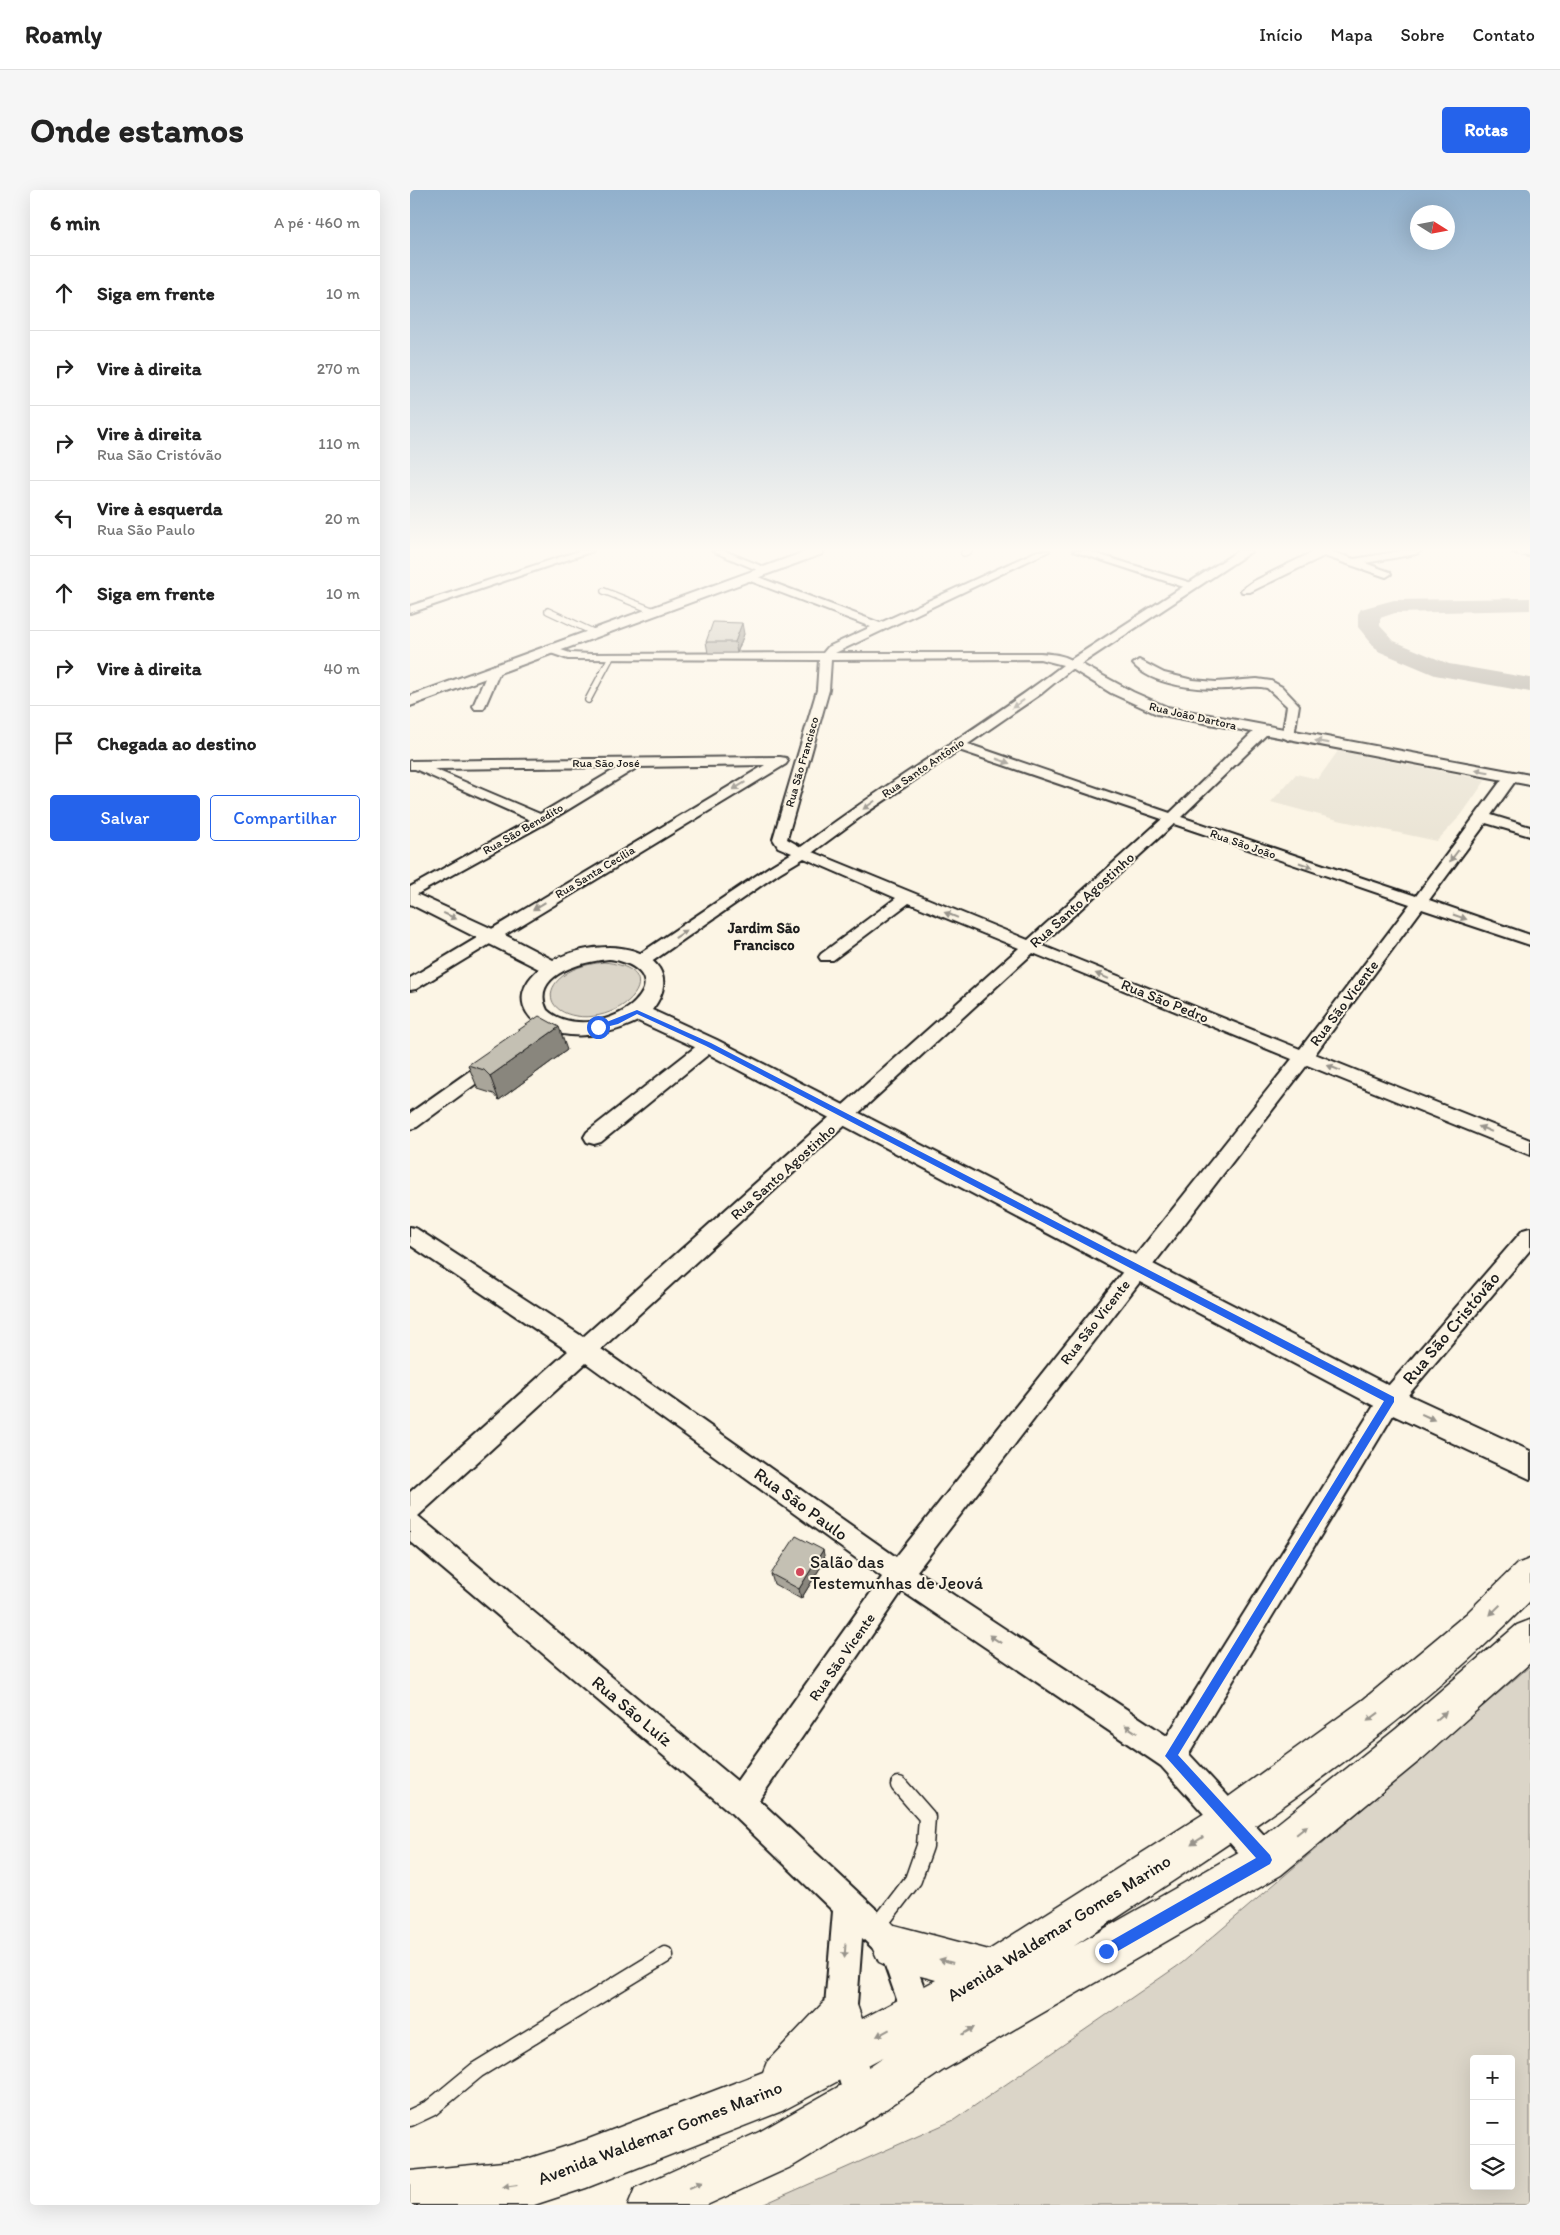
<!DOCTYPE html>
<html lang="pt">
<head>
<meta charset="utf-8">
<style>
  :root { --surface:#fff; --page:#f6f6f6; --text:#222; --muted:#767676; --line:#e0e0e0; --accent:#2563eb }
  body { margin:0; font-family:Itim,sans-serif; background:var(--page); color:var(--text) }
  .controls { position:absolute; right:15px; bottom:15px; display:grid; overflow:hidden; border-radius:5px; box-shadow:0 5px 20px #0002 }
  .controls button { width:45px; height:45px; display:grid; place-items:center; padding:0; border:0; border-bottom:1px solid var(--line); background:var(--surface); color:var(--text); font:25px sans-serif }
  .compass { position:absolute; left:1000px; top:15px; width:45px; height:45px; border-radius:50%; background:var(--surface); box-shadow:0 5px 20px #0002; rotate:101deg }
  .stop { position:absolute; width:15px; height:15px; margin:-11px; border:4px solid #2563eb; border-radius:50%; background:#fff }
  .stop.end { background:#2563eb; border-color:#fff; box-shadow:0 1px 5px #0008 }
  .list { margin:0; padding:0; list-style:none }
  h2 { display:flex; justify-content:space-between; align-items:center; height:65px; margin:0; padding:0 20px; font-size:21px }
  h2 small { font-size:16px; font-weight:400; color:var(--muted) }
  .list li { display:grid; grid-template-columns:32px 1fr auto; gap:15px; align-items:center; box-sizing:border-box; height:75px; padding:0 20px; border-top:1px solid var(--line) }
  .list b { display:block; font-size:19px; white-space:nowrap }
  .list p { margin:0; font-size:16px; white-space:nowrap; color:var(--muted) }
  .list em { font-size:16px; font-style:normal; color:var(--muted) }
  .actions { display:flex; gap:10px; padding:15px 20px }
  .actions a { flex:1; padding:11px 0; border:1px solid var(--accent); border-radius:5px; text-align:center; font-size:18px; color:var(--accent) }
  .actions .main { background:var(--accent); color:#fff }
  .icon { flex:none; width:28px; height:28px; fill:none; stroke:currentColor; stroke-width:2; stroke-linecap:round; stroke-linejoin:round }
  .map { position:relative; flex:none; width:1120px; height:2015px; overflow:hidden; border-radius:5px }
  header { display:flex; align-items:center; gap:30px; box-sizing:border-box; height:70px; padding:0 25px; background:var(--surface); border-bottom:1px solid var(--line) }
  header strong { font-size:24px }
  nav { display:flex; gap:28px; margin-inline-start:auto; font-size:18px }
  .intro { display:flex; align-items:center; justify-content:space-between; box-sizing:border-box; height:120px; padding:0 30px }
  h1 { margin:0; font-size:35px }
  .button { padding:12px 22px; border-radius:5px; background:var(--accent); color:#fff; font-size:18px; font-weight:700 }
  main { display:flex; gap:30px; padding:0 30px }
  aside { flex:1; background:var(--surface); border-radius:5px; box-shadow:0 5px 20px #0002 }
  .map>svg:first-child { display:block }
  .built { fill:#ebe5d6 }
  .green { fill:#dbd5c8; stroke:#7c7872; fill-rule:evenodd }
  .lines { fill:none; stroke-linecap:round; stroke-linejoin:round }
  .river { fill:#b0aba1; fill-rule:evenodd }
  .service-far1-casing { stroke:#1c1c1c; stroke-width:8 }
  .service-casing { stroke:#1c1c1c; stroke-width:19 }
  .minor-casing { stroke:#1c1c1c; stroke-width:4 }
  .tertiary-casing { stroke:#1c1c1c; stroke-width:4 }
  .secondary-casing { stroke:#1c1c1c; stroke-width:3 }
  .service-far1 { stroke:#fcf5e5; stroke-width:5.5 }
  .service { stroke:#fcf5e5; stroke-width:16 }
  .minor { fill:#fcf5e5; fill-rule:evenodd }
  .tertiary { fill:#fcf5e5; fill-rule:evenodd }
  .secondary { fill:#fcf5e5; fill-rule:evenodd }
  .rail-casing { stroke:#1c1c1c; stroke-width:3 }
  .rail { stroke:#fcf5e5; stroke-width:2; stroke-dasharray:6; stroke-linecap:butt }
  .wall { fill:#a9a59a; stroke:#1c1c1c }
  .shaded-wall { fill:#89867d; stroke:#1c1c1c }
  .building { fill:#c4c0b3; stroke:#1c1c1c }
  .oneway { fill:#97938b }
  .route { fill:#2563eb }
  .poi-dot { fill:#d1495b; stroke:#fcf5e5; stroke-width:2 }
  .labels { text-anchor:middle; stroke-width:4; stroke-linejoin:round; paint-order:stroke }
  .far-street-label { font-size:12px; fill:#1c1c1c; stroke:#fcf5e5 }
  .street-label { font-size:15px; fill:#1c1c1c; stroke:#fcf5e5 }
  .far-quarter-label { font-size:15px; font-weight:bold; fill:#1c1c1c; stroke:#fcf5e5 }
  .near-street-label { font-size:18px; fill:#1c1c1c; stroke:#fcf5e5 }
  .near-poi-label { font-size:18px; fill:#1c1c1c; stroke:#fcf5e5; text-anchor:start }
</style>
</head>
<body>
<header>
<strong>Roamly</strong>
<nav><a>Início</a><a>Mapa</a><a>Sobre</a><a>Contato</a></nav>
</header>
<div class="intro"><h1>Onde estamos</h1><a class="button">Rotas</a></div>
<main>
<aside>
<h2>6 min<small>A pé · 460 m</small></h2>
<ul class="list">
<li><svg class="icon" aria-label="ahead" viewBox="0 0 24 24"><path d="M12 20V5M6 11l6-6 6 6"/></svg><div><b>Siga em frente</b></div><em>10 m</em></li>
<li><svg class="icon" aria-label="right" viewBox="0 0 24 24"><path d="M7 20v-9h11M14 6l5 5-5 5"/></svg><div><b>Vire à direita</b></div><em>270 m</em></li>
<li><svg class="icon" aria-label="right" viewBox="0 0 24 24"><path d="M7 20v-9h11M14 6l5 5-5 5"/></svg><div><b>Vire à direita</b><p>Rua São Cristóvão</p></div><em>110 m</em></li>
<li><svg class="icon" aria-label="left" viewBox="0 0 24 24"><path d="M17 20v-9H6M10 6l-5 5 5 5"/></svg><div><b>Vire à esquerda</b><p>Rua São Paulo</p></div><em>20 m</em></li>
<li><svg class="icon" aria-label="ahead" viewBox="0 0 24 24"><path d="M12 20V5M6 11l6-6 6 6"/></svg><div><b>Siga em frente</b></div><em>10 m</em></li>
<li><svg class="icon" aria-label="right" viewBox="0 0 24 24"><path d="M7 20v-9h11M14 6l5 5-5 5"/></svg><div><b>Vire à direita</b></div><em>40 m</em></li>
<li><svg class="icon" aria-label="arrive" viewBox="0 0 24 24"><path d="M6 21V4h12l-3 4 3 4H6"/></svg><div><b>Chegada ao destino</b></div></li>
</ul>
<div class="actions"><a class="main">Salvar</a><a>Compartilhar</a></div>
</aside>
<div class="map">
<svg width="1120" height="2015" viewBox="0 0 1120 2015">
  <rect width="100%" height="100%" fill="#fcf5e5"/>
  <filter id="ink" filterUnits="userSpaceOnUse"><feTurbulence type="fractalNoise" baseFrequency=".02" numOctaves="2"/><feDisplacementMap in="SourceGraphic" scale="10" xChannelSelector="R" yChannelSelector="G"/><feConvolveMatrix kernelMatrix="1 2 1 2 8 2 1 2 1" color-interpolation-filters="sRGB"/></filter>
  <g filter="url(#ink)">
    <!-- built -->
    <path class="built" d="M928,561L1066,588L1075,591L1052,624L1027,651L928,630L861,612L886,584L908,589Z"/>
    <!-- green -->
    <path class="green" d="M194,772C265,780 212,834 166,826C140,822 132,801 154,785C166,776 180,774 194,772Z
      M1120,1476V2015H352L544,1930L772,1773ZM1064,1869H1101V1996H1064Z"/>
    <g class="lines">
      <!-- river -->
      <path class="river" d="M1120,408V420L985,423L970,428V436L984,451L1039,474L1120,488V502L1025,485L968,461L948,437V424L951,419L984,410Z"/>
      <defs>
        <path id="service-far1" d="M554,363L559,361
          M194,401L244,421
          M138,421L185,443
          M178,510L201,467"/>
        <path id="service" d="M467,1737L503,1690L515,1656L517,1627L489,1595
          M0,1928L21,1918L67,1880L255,1765"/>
        <path id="minor" d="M169,361H183L0,423V416Z
          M302,361H315L361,380L360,382H352Z
          M627,361H639L425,463H630C642,464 658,465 667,474L665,476L632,503L558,554L760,623L847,538H857L858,541L857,544L771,627L1006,706L1096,584H1106L1108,587L1081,625L1120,637V646L1076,633L1019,710L1120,745V755L1012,719L905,864L1120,950V965L897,875L507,1381L757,1546L972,1203L1113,1040L1120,1038V1060L988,1217L779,1564L867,1659L871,1670L867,1681L856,1685L845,1681L751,1576L492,1401L349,1610L495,1746L526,1829L522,1841L510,1845L498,1841L472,1767L452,1748L446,1828L454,1862L468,1909L463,1921L451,1926L439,1921L420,1862L414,1828L423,1721L320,1622L0,1351V1302L158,1161L0,1055V1037L7,1039L173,1147L609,758L499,713L423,770H411L409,767L411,764L486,708L394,668L369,683L237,775H225L223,771L225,767L359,677L382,663L368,657L363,649L407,500L409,470L158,469L135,461L133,459L135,457L139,456L160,463L181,464L413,463L418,457L461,437L335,389V385H343L470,433ZM630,469L653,475C568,540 476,592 391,657L377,649L419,500L421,470ZM549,560L752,629L618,750L403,662L456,623ZM764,634L1000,714L890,859L631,755ZM623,763L882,869L486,1367L191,1159ZM176,1173L472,1387L327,1591L8,1326Z
          M663,361H677L785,394L786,396L785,398H777Z
          M905,361H919L944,369L991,361H1011L1006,364L955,373L980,382L981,384L976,387L914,366L840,402H832L831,400L842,392Z
          M729,470L754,483L783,490L806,492L847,489L861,491L872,497L889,515L884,546L878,550L872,546L877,516L857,498C844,495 831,498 818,499C791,500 742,496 723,474Z
          M85,475L91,479L75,516L73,519H65L63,516L79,479Z
          M370,567L376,568L378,571L376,574L6,799L0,800V788L355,575L228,577L136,633L0,708V697L120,630L5,579H0V571ZM209,577L130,624L24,579Z
          M299,849L305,851L308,855L305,859L191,952L184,954L177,952L174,947L177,942L293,851Z
          M84,866L90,868L93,872L90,876L7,937L0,939V923L78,868Z"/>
        <path id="tertiary" d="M397,361H414L412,364L0,516V506Z
          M828,361H842L671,474L723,502L757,517L1120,585V595L747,524L701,503L654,474Z
          M0,701L87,741L143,770C160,762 180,757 199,757C237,757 272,782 242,820L307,850L990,1201L1120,1261V1289L970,1219L291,860L228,831C208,841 183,847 160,845C122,842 93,810 129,779L0,714ZM199,769C221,771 249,787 226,811C206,833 159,841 137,820C119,784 175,771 199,769Z"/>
        <path id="secondary" d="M1120,1369V1411C986,1548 824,1651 664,1756L841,1655L986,1539L1107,1435L1120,1430V1473L1014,1567L871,1685L532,1881L467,1925L383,1976L297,2015H218L225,1998L349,1942L435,1893L473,1867L372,1921L176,1998L124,2015H0V1981L114,1970L176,1950L353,1882L357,1872L414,1812L430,1806L446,1812L452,1829L526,1790L484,1779L469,1772L462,1757L469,1742L484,1735L579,1760L806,1616L954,1509L1056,1424L1107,1374Z"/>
      </defs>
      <!-- service-far1 casing -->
      <use href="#service-far1" class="service-far1-casing"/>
      <!-- service casing -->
      <use href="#service" class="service-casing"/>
      <!-- minor casing -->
      <use href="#minor" class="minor-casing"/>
      <!-- tertiary casing -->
      <use href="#tertiary" class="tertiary-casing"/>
      <!-- secondary casing -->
      <use href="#secondary" class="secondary-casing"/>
      <!-- service-far1 -->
      <use href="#service-far1" class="service-far1"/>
      <!-- service -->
      <use href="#service" class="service"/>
      <!-- minor -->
      <use href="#minor" class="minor"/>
      <!-- tertiary -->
      <use href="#tertiary" class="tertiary"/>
      <!-- secondary -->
      <use href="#secondary" class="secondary"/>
      <defs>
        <path id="rail" d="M1096,361L1120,367"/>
      </defs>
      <!-- rail casing -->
      <use href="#rail" class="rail-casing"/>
      <!-- rail -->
      <use href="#rail" class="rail"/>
    </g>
    <!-- wall -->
    <path class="wall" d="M334,444L327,463H298L296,452Z
      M157,860L89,910L84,904L68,899L58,875Z
      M415,1370L391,1409L364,1394L361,1384Z"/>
    <!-- shaded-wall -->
    <path class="shaded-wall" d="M332,433L334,444L327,463L325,452Z
      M149,837L157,860L89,910L80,886Z
      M413,1360L415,1370L391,1409L389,1399Z"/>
    <!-- building -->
    <path class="building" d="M303,432L332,433L325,452H296Z
      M129,826L149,837L80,886L74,880L58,875Z
      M386,1346L413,1360L389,1399L361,1384Z"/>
    <!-- one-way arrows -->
    <defs><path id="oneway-solid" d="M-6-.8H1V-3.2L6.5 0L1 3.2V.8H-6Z" transform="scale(1.25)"/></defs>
    <g class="oneway">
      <use href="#oneway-solid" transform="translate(608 514) rotate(146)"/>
      <use href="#oneway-solid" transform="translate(912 552) rotate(-170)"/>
      <use href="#oneway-solid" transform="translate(593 571) rotate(19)"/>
      <use href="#oneway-solid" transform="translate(1072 581) rotate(-170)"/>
      <use href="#oneway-solid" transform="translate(329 596) rotate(149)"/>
      <use href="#oneway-solid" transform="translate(459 615) rotate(145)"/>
      <use href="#oneway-solid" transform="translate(1044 666) rotate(127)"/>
      <use href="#oneway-solid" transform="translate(896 675) rotate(19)"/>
      <use href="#oneway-solid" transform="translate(129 716) rotate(149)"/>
      <use href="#oneway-solid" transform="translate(541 725) rotate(-158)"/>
      <use href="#oneway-solid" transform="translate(40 726) rotate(25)"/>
      <use href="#oneway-solid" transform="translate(1050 727) rotate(19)"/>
      <use href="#oneway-solid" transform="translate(271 744) rotate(-34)"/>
      <use href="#oneway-solid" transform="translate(692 786) rotate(-158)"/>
      <use href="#oneway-solid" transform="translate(924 878) rotate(-158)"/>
      <use href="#oneway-solid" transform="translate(1075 939) rotate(-158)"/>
      <use href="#oneway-solid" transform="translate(1018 1227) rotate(25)"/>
      <use href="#oneway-solid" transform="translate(1085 1420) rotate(136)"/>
      <use href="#oneway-solid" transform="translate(585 1449) rotate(-146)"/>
      <use href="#oneway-solid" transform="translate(1031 1526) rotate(-41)"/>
      <use href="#oneway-solid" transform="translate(963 1527) rotate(144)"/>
      <use href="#oneway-solid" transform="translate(721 1539) rotate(-146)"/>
      <use href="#oneway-solid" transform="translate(892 1640) rotate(-39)"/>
      <use href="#oneway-solid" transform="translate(787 1651) rotate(147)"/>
      <use href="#oneway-solid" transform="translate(435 1761) rotate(94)"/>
      <use href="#oneway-solid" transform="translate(536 1771) rotate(-165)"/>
      <use href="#oneway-solid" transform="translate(558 1841) rotate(-30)"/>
      <use href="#oneway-solid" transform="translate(473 1843) rotate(152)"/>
      <use href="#oneway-solid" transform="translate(286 1995) rotate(-24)"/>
      <use href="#oneway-solid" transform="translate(100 1996) rotate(173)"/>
    </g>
  </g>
  <!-- sky -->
  <linearGradient id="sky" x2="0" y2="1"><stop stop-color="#91b0cc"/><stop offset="0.56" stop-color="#fefaf3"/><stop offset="1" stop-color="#fefaf3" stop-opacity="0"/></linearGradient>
  <rect width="1120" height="643" fill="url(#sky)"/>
  <!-- route -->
  <path class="route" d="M227,820L301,853L984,1207V1212L768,1565L860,1665L862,1670L860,1674L701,1765L696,1767L692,1765L690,1761L692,1756L846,1668L755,1566L974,1211L296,856L227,824L208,834L188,839L184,837Z"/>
  <!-- markers -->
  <circle class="poi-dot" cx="390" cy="1382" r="5"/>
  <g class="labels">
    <!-- far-street labels -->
    <g class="far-street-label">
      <text transform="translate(783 526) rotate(13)" y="4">Rua João Dartora</text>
      <text transform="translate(392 572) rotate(-74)" y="4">Rua São Francisco</text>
      <text x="196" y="577">Rua São José</text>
      <text transform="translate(513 578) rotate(-34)" y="4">Rua Santo Antônio</text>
      <text transform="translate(113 639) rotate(-30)" y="4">Rua São Benedito</text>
      <text transform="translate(833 654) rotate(19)" y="4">Rua São João</text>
      <text transform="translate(185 682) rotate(-31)" y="4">Rua Santa Cecília</text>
    </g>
    <!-- street labels -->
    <g class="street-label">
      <text transform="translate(672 710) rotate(-42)" y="5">Rua Santo Agostinho</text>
      <text transform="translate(755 811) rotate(22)" y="5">Rua São Pedro</text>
      <text transform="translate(934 813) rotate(-53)" y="5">Rua São Vicente</text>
      <text transform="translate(373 982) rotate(-42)" y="5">Rua Santo Agostinho</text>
      <text transform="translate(685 1132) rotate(-52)" y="5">Rua São Vicente</text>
      <text transform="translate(432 1467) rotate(-55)" y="5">Rua São Vicente</text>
    </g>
    <!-- far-quarter labels -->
    <g class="far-quarter-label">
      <text x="354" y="743">Jardim São<tspan x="354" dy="17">Francisco</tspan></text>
    </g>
    <!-- near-street labels -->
    <g class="near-street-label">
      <text transform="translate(1041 1138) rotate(-50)" y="6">Rua São Cristóvão</text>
      <text transform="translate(391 1314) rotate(36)" y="6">Rua São Paulo</text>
      <text transform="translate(222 1521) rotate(40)" y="6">Rua São Luíz</text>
      <text transform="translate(649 1738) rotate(-32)" y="6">Avenida Waldemar Gomes Marino</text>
      <text transform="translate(250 1943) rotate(-21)" y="6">Avenida Waldemar Gomes Marino</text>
    </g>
    <!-- near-poi labels -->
    <g class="near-poi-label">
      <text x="400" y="1378">Salão das<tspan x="400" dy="21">Testemunhas de Jeová</tspan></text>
    </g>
  </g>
</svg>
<div class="controls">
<button>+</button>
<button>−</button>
<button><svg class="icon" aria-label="layers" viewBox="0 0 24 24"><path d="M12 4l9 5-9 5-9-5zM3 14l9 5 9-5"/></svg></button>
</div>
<svg class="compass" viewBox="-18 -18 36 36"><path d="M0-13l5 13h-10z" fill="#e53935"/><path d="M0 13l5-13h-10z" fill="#767676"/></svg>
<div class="stop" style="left:188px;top:837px"></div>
<div class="stop end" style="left:696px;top:1761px"></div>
</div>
</main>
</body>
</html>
